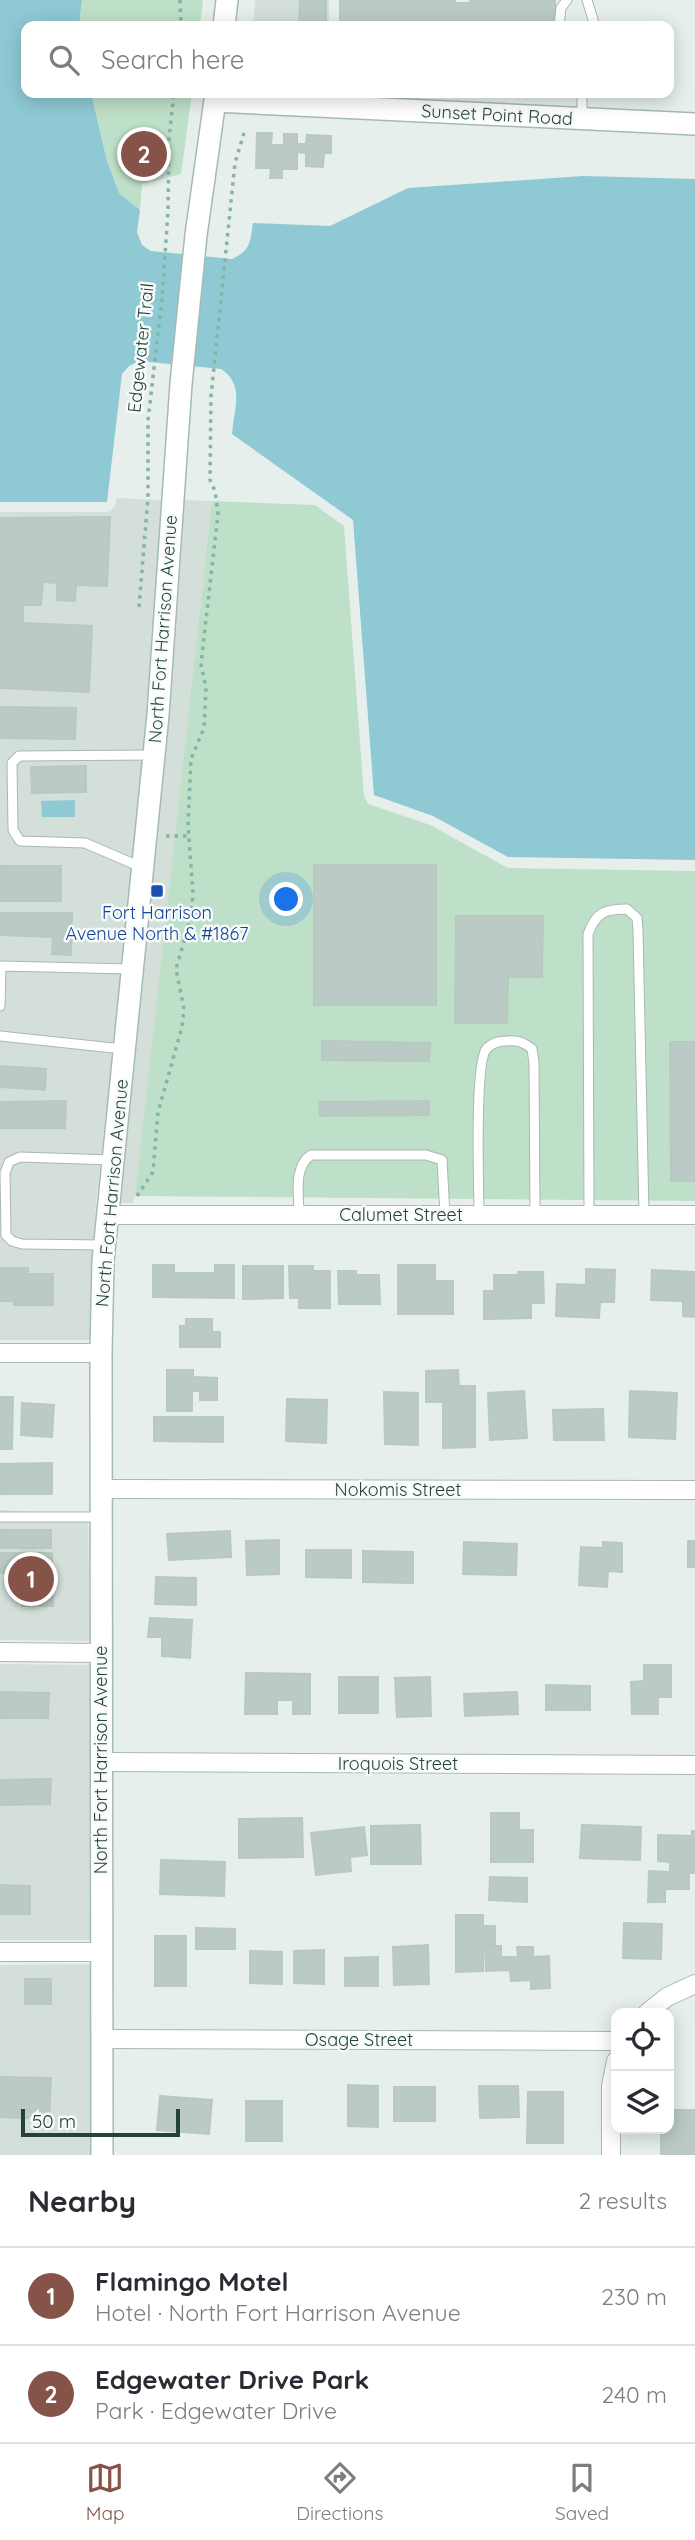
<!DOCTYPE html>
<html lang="en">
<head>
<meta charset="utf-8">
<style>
  :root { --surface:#fff; --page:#f7f7f7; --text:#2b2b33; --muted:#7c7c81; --line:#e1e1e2; --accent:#855347 }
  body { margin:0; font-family:Quicksand,sans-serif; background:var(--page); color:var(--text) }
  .controls { position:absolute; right:21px; bottom:21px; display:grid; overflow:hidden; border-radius:14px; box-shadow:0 4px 18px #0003 }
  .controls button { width:63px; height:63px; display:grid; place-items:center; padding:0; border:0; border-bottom:2px solid var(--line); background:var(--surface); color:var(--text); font:35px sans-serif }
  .scale { position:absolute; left:21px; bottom:18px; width:159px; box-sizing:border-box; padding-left:7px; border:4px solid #24423a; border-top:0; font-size:19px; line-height:24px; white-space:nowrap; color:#24423a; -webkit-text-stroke:5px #f7fbf9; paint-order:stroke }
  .you { position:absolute; left:287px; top:900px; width:24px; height:24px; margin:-18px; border:5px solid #fff; border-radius:50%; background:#1a73e8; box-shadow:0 0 0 10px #1a73e833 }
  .badge { display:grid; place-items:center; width:46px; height:46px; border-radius:50%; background:var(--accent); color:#fff; font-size:23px; font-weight:700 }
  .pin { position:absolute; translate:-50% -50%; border:4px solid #fff; box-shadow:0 2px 7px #0006 }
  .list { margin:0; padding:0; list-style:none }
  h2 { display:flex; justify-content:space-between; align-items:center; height:91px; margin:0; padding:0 28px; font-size:30px }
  h2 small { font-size:23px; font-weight:400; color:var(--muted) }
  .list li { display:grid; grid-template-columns:46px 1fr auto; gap:21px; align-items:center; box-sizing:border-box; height:98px; padding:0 28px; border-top:2px solid var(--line) }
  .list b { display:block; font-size:26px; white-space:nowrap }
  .list p { margin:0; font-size:23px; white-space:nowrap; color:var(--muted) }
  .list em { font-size:23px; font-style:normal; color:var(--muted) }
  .icon { flex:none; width:38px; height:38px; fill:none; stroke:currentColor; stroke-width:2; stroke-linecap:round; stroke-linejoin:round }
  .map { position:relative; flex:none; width:695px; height:2155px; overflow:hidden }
  .search { position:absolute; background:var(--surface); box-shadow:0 4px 18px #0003; left:21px; right:21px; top:21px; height:77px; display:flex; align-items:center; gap:18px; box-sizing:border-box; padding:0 24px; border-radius:14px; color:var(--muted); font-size:26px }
  .sheet { height:287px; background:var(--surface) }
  nav { display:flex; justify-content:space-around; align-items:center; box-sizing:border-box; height:98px; border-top:2px solid var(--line); background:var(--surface); font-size:19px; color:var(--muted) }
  nav a { display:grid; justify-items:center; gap:4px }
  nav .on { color:var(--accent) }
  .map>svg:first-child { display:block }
  .built { fill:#d4dfda }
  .green { fill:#bfe0c8 }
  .water { fill:#8ec9d4 }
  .building { fill:#bbcac4; stroke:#b8c9c2; stroke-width:2 }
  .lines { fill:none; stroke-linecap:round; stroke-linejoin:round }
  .service-casing { stroke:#a8b8b2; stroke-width:11 }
  .minor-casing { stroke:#a8b8b2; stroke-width:20 }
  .secondary-casing { stroke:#a4bbb3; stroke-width:24 }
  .path { stroke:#86b3a5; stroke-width:3.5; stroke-dasharray:3.5 5; stroke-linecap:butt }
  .service { stroke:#fff; stroke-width:9 }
  .minor { stroke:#fff; stroke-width:18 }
  .secondary { stroke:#fff; stroke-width:21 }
  .transit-dot { fill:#1a4fb4; stroke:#f7fbf9; stroke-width:2.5 }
  .labels { text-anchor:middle; stroke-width:5; stroke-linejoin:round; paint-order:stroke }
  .street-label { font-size:18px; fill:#24423a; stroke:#f7fbf9 }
  .transit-label { font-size:18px; fill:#164399; stroke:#f7fbf9 }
</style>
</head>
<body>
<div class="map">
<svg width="695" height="2155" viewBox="0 0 695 2155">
  <rect width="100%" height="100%" fill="#e6efeb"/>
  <!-- built -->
  <path class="built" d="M255,0H329V26H253Z
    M117,498L162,500L147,714L128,916L96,1203L91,1340H0V512H107L114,508Z
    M184,500L212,501L136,1190L133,1203H120L169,716Z
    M0,1510L88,1515L90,1641L0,1640Z
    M0,1664L90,1665L91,1940H0Z
    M91,1964V2155H0V1965Z"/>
  <!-- green -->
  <path class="green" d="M82,0H203L200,26H79Z
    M91,93H192L181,174L142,184L140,210L119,193L107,161Z
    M212,501L315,505L344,526L364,796L368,804L430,825L508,868L695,871V1201L135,1196Z"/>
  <!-- water -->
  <path class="water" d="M0,0H82L79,26H26V93H91L107,161L119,193L140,210L137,232L142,245L151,251L232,259C251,250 250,242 253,223L330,226L408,188L583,176L695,179V860L508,857L433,816L374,795L353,520L232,434C234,408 245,385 221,369L139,361L129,366L122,374L107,502H0Z
    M75,800V817H42L41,801Z"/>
  <!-- building -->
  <path class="building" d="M300,0H326V26H299Z
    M340,0H455V3H470V0H555V26H340Z
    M257,133H272L271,145H284V134H297V144H306L307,135L331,136V153H324L323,167L306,166V153L297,152V169H282V178H270L271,168H256Z
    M110,517L107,586L76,585L75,601L57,600V583L43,582L41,605H23V623L92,626L89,692L0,688V518Z
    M0,707L76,708L75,739L0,738Z
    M86,766V792L32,793L31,767Z
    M314,865H436V1005H314Z
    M0,866H61V901H0Z
    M0,913H72L71,955L52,954L53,937L0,935Z
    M456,916H543L542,977H508L507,1023H455Z
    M322,1041L430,1043L429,1061L322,1060Z
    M670,1042H695V1181H671Z
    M0,1066L46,1069L45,1090L0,1087Z
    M66,1101L65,1128H0V1102Z
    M429,1101V1115L320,1116L319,1102Z
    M153,1265H174V1273H215V1265H234V1298L153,1297Z
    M398,1265H435V1281H453V1314H398Z
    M243,1266H283V1298L243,1299Z
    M289,1266H313V1271H330V1308H299V1298H290Z
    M0,1268H28V1274H53V1305H14V1301H0Z
    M586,1269L615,1270L614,1302H600L599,1318L556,1316L557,1284L586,1285Z
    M652,1270L695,1272V1317L683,1316V1301L651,1300Z
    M338,1271H356V1275H379L380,1304H339Z
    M518,1272H543L544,1303H531V1318L484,1319V1291H494V1275H518Z
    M186,1319H212V1332H220V1347H180V1326H186Z
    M167,1370H193V1377L217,1378V1400H200V1391H192V1411H167Z
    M458,1370L459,1386H475V1447L443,1448V1402H426V1371Z
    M524,1391L527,1438L490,1440L488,1393Z
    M630,1391L677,1393L675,1439L629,1437Z
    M384,1392L418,1393V1445L385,1444Z
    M0,1397H13L12,1449H0Z
    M287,1399L327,1400L326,1443L286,1441Z
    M22,1403L54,1405L52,1437L21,1435Z
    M603,1409L604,1440H554L553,1410Z
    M154,1417H223V1442L154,1441Z
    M52,1463V1494H0V1464Z
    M0,1530H51V1548H0Z
    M230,1531L231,1557L169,1560L167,1534Z
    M279,1540V1574L247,1575L246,1541Z
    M688,1541H695V1567H688Z
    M464,1542L517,1544L516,1575L463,1574Z
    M603,1542L622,1543V1572L608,1571L607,1587L579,1585L581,1547L603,1548Z
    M306,1550H351V1578L306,1577Z
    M363,1551L413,1552V1583L363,1582Z
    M0,1553H52L53,1606H22L21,1585H10V1573H0Z
    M156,1577L196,1578V1605L155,1604Z
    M150,1618L192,1620L190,1658L162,1656V1637H148Z
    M644,1665H671V1697H658V1714H632L631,1682L644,1681Z
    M246,1673L310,1674V1714H293V1700H277V1714H245Z
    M339,1677H378V1713H339Z
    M430,1677L431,1716L397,1717L395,1678Z
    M546,1685L590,1686V1710H546Z
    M0,1692L49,1693L48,1718H0Z
    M517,1692L518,1714L465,1716L464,1694Z
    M51,1779L50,1804L0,1805V1780Z
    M491,1813H519V1830H533V1862H491Z
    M302,1818L303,1857L239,1858V1819Z
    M420,1825L421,1864H371V1826Z
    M582,1825L641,1827L640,1860L580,1858Z
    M364,1827L367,1855L350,1857L351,1871L316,1875L311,1833Z
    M692,1831H695V1873H689V1889H665V1902H648L649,1871L670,1872V1862L658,1861V1835L692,1836Z
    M161,1860L225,1862L224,1896L160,1894Z
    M490,1877L527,1878V1902L489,1900Z
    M0,1885L30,1886V1914H0Z
    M456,1915H483V1926H495V1944H483V1971L456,1972Z
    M624,1923L662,1924L661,1959L623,1958Z
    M196,1928L235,1929V1949H196Z
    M155,1936H186V1986H155Z
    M428,1945L429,1984L394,1985L393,1947Z
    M485,1946H501V1957H518L517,1947H533V1957L549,1956L550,1988L531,1989V1980L511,1981L510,1970L486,1971Z
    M324,1950V1984L294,1983V1951Z
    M250,1951L282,1952V1984L250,1983Z
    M378,1957V1986H345V1958Z
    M25,1979H51V2004H25Z
    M0,2077L51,2078L49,2119L0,2117Z
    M348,2085L378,2086V2127L348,2126Z
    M479,2086H518L519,2117L480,2118Z
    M394,2087H435V2121H394Z
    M528,2092H563V2143H527Z
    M160,2096L212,2100L209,2134L157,2130Z
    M246,2101H282V2141H246Z
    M669,2110H695V2155H661V2129H669Z"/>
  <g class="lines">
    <defs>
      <path id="service" d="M587,0L595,26
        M559,26L561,8L567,0
        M582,93V118
        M141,867L85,843L20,841L13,830L12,763L19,756L152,755
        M0,1006L1,966L131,969
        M0,1036L123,1049
        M299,1215C299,1195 293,1167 311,1155H426L442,1160L445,1215
        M479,1215C479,1189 474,1061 487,1048C493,1042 500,1041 507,1041C517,1040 524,1042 532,1049L534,1063L535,1215
        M589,1215L588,934C596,912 605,909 627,909L637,918L638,930L644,1215
        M103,1245L22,1244L12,1241L6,1235L5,1173L9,1162L20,1157L112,1160
        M0,1517H100"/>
      <path id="minor" d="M107,1215H695
        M0,1353H101
        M101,1489L695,1490
        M0,1652L101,1653
        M101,1762L695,1765
        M0,1952H101
        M647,2013L667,1997L695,1984
        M102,2039L616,2041
        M611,2155V2086L616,2061"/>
      <path id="secondary" d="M224,26L227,0
        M215,101L695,124
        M102,2155L101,1353L103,1261L158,715L181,384L196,235L216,93"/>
    </defs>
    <!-- service casing -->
    <use href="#service" class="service-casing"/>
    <!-- minor casing -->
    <use href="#minor" class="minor-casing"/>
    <!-- secondary casing -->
    <use href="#secondary" class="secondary-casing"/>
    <!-- path -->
    <path class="path" d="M180,0L181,26
      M139,607L148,497V420L162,299L168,211L169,138L174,93
      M166,836H188
      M137,1196L153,1172L158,1112L182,1027L184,1009L176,969L191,917L193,893L188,826L191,759L204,728L206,688L201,664L218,514L215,491L210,480L211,396L235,163L244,133"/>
    <!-- service -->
    <use href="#service" class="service"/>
    <!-- minor -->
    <use href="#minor" class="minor"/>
    <!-- secondary -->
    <use href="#secondary" class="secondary"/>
  </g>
  <!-- markers -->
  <rect class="transit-dot" x="150" y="884" width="14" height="14" rx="3.5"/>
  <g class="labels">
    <!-- street labels -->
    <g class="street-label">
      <text transform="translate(497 115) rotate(3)" y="6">Sunset Point Road</text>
      <text transform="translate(141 348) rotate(-84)" y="6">Edgewater Trail</text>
      <text transform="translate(163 629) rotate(-86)" y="6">North Fort Harrison Avenue</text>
      <text transform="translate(112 1193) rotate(-85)" y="6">North Fort Harrison Avenue</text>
      <text x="401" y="1221">Calumet Street</text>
      <text x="398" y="1496">Nokomis Street</text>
      <text transform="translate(101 1760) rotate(-90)" y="6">North Fort Harrison Avenue</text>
      <text x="398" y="1770">Iroquois Street</text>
      <text x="359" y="2046">Osage Street</text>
    </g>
    <!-- transit labels -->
    <g class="transit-label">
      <text x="157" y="919">Fort Harrison<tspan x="157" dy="21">Avenue North &amp; #1867</tspan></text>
    </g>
  </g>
</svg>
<div class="controls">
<button><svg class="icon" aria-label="locate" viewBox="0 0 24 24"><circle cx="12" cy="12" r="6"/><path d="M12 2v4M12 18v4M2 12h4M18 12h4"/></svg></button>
<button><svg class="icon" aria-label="layers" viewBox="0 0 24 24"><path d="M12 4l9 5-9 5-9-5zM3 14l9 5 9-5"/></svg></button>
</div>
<div class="scale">50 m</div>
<div class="you"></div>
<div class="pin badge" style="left:31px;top:1579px">1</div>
<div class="pin badge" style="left:144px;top:154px">2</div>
<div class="search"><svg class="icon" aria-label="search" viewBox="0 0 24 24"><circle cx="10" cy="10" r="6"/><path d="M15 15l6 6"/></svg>Search here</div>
</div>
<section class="sheet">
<h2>Nearby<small>2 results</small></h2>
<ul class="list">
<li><span class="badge">1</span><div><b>Flamingo Motel</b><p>Hotel · North Fort Harrison Avenue</p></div><em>230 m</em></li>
<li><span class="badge">2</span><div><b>Edgewater Drive Park</b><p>Park · Edgewater Drive</p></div><em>240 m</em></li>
</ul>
</section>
<nav>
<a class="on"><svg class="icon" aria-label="map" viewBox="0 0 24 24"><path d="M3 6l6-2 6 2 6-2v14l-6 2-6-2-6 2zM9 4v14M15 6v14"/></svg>Map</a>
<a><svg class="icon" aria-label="directions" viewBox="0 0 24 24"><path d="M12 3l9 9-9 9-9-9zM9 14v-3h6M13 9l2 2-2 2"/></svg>Directions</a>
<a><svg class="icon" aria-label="saved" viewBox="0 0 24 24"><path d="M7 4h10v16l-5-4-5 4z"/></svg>Saved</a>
</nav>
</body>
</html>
